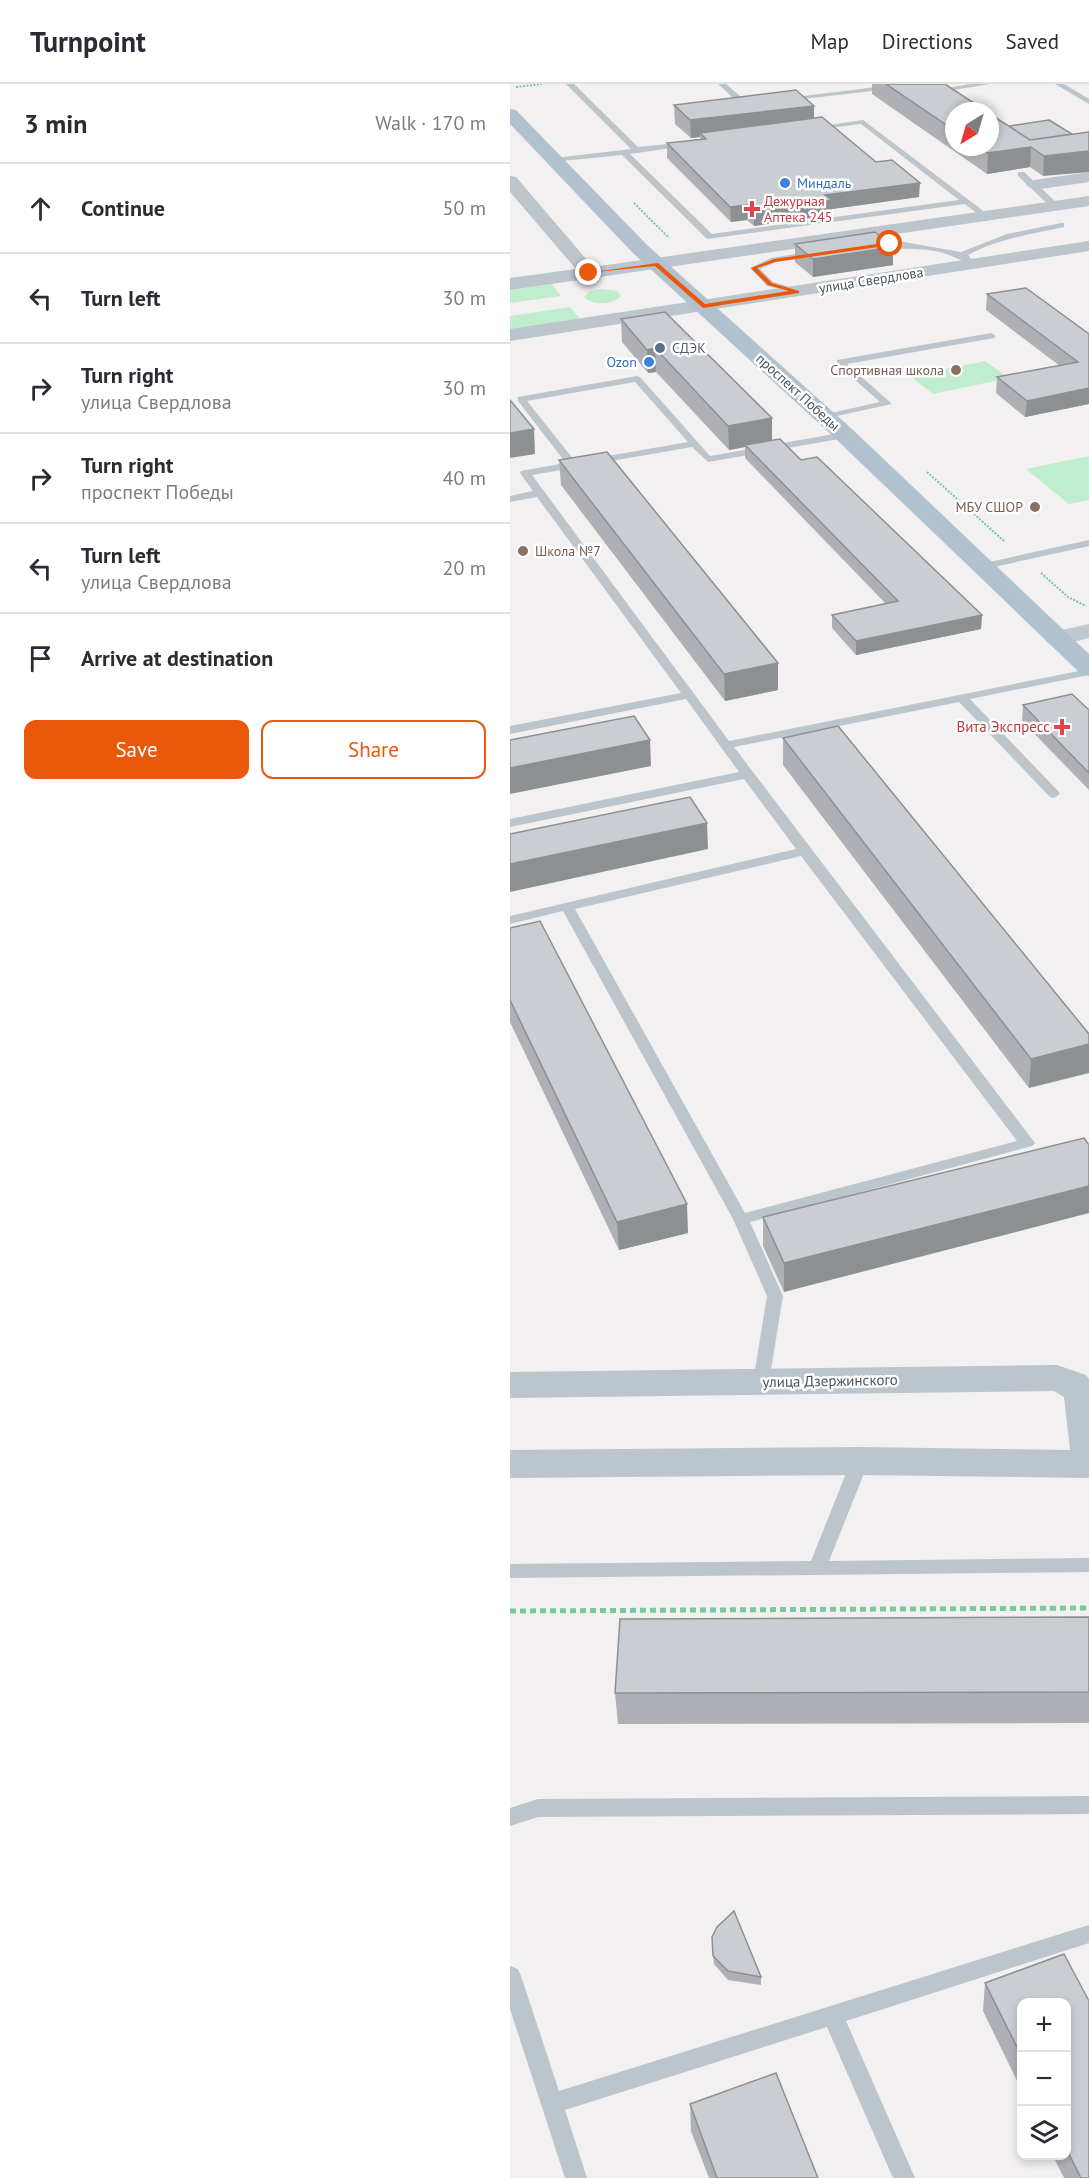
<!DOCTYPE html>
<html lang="en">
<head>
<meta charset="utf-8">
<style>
  :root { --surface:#fff; --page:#f7f7f7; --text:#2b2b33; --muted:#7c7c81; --line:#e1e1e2; --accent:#ea580c }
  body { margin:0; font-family:"PT Sans",sans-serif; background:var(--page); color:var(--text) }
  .controls { position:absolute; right:18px; bottom:18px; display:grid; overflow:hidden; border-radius:12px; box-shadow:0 3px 9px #0003 }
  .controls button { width:54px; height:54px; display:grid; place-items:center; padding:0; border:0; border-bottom:2px solid var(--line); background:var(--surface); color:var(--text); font:30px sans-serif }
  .compass { position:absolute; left:435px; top:18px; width:54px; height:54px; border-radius:50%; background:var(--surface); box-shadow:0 3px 9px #0003; rotate:217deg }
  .stop { position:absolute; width:18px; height:18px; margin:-14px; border:4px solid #ea580c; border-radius:50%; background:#fff }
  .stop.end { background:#ea580c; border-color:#fff; box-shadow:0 2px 6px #0008 }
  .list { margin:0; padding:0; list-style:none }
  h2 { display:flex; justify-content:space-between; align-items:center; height:78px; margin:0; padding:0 24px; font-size:26px }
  h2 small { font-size:20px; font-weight:400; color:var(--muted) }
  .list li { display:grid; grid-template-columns:39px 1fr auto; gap:18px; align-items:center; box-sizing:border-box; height:90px; padding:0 24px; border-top:2px solid var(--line) }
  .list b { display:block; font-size:22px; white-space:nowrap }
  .list p { margin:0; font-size:20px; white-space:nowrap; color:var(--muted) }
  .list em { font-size:20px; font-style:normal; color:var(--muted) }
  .actions { display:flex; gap:12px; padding:18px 24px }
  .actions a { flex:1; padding:14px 0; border:2px solid var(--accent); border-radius:12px; text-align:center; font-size:21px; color:var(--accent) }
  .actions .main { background:var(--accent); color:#fff }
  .icon { flex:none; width:33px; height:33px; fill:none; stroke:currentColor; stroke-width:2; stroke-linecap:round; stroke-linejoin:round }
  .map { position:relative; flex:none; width:579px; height:2094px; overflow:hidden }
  header { display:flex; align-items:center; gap:36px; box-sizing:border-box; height:84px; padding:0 30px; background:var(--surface); border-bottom:2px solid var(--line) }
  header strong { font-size:28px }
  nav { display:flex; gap:33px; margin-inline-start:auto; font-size:21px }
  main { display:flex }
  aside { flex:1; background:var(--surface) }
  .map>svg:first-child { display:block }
  .green { fill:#c1edcf }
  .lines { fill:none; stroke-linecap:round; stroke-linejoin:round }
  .path-far1 { stroke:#7ac99d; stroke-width:2; stroke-dasharray:2 1.5; stroke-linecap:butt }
  .path { stroke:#7ac99d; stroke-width:5; stroke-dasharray:6 4; stroke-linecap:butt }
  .lane { fill:#bcc5cc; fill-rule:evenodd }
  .street { fill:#bcc5cc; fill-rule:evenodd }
  .secondary { fill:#bec9d2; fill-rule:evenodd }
  .primary { fill:#b1c1cd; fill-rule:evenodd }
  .wall { fill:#aeb0b5 }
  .shaded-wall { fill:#8d9093 }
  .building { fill:#cacdd2; stroke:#8d9093; stroke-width:1.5 }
  .route { fill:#ea580c }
  .shop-dot { fill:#3f7fe0; stroke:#fff; stroke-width:2 }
  .health-dot { fill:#e0444e; stroke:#fff; stroke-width:2 }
  .service-dot { fill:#5c6f8a; stroke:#fff; stroke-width:2 }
  .education-dot { fill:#8d6e63; stroke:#fff; stroke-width:2 }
  .labels { text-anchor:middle; stroke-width:5; stroke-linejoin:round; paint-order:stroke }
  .far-shop-label { font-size:14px; fill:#366cbe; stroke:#fff; text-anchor:start }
  .far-health-label { font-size:14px; fill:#be3a42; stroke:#fff; text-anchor:start }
  .far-street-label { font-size:14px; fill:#48545c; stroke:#fff }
  .far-service-label { font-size:14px; fill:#4e5e75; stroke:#fff; text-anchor:start }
  .far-education-label { font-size:14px; fill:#785e54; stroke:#fff; text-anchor:end }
  .health-label { font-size:15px; fill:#be3a42; stroke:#fff; text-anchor:end }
  .street-label { font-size:15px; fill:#48545c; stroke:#fff }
</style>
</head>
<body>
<header>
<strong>Turnpoint</strong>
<nav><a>Map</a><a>Directions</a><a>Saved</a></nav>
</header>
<main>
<aside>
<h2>3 min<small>Walk · 170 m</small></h2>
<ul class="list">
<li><svg class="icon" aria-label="ahead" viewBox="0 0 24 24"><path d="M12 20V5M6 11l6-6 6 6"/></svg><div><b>Continue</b></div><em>50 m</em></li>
<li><svg class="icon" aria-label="left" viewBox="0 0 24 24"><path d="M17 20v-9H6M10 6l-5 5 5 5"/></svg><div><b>Turn left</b></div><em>30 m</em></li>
<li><svg class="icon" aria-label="right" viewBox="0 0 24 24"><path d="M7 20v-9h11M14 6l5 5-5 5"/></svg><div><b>Turn right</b><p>улица Свердлова</p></div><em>30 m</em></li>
<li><svg class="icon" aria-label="right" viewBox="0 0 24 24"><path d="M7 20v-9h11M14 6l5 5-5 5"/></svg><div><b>Turn right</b><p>проспект Победы</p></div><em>40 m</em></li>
<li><svg class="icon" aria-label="left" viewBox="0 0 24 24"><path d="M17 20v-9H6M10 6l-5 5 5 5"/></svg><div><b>Turn left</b><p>улица Свердлова</p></div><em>20 m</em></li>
<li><svg class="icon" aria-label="arrive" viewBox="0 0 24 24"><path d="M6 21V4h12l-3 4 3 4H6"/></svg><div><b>Arrive at destination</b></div></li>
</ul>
<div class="actions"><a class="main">Save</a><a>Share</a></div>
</aside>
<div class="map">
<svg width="579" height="2094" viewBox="0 0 579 2094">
  <rect width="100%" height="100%" fill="#f2f0f0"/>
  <!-- green -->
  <path class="green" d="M42,200L51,212L0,219V206Z
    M91,205L107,207L111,212C102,221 84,222 74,213L80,207Z
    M60,223L71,236L0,246V232Z
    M475,277L499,294L423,310L400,292Z
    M579,372V416L559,420L516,385Z"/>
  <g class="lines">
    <!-- path-far1 -->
    <path class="path-far1" d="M6,3L32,0
      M124,119L159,154
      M417,388L494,457
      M531,489L558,513L576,522"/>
    <!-- path -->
    <path class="path" d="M0,1527L579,1524"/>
    <!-- lane -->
    <path class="lane" d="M56,0H64L128,63L179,58L176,62L120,70L202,150L449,116L351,40L304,46L300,44L353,36L480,132L473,134L455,120L197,155L112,71L42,78V74H45L121,65Z
      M208,0H216L237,18L248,19L232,22Z
      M460,0H480L425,9L421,7Z
      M545,0H554L579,15V20Z
      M366,3L363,7L274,17L270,15Z
      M508,88H514L548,120V124H542L508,92Z
      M551,139H554V143C521,150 487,155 458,171L463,177L459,180C444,173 435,168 418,166C406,164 362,166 356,162L371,158H394L451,168L497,150Z
      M304,167L307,168V172L266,178L250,185L263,198L290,206V210L257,202L240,184L261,174Z
      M481,249L486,252L484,254L337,280L382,320L313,335L308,332L370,318L327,280V276Z
      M127,292L130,293L200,372L335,348L340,351L335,354L198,378L182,363L84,380L79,377L80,375L178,358L125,298L17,317L68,381L63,384L22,391L219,657L579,585V591L460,615L548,707L550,710L544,714L540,713L449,618L224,663L525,1059L522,1062L240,1138L273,1212L259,1298L257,1302H245L243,1298L257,1212L223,1135L53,827L0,840V832L286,765L234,695L0,743V735L229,688L176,615L0,650V642L171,609L27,413L0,418V412L23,407L10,389L11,387L56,379L8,317V313ZM291,772L507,1057L235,1129L65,825Z
      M579,456V462L470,486L465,483L470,480Z
      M350,1370L356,1372L359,1377L319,1477L579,1474V1488L0,1494V1480L301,1477L341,1377L344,1372Z
      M579,1712V1730L28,1733L0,1742V1724L28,1715Z
      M579,1841V1859L336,1937L405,2094H383L317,1943L55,2026L77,2094H55L0,1925V1882L8,1885L11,1892L49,2007Z"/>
    <!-- street -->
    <path class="street" d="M579,88V98L524,106L516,101L524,96Z
      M0,92L6,93L83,183L579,112V122L0,206V194L66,185L0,108Z
      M579,157V167L0,257V245Z
      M547,1281L576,1291L579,1295V1394L350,1391L0,1394V1366L350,1363L560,1366L554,1313L544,1307L0,1314V1288Z"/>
    <!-- secondary -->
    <path class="secondary" d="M579,540V554L547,562L538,559L534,554L538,549Z"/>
    <!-- primary -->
    <path class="primary" d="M0,25L6,26L137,161L343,346L579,570V592L570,589L327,356L123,169L0,40Z"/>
  </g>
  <!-- wall -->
  <path class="wall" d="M362,0H435L444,27V63H480L499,42L539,36L533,92L520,83L477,90L362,10Z
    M164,21L304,34L366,78L409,113L322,125V131L244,142L237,136L221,138L157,74V59L190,55V53L181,54L165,40Z
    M285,160L383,181L303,193L285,178Z
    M477,210L579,250V320L515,333L486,309L487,293L550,282L476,226Z
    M111,235L262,334V357L291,376L472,531L471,545L346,571L322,544V531L376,520L235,374V363L219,366L146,288L138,289L112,258Z
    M49,376L268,606L215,617L51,401Z
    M513,621L579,626V706L512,637Z
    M273,654L579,950L519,1004L273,681Z
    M0,844L178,1149L109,1166L0,938Z
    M574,1054L274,1208L253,1162V1133Z
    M579,1533V1639L108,1640L105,1609Z
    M202,1853L251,1893V1901L218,1896L204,1880Z
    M554,1870L579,1917V2094H554L543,2072H556V1918H512V2007L473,1927L475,1899Z
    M180,2020L308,2094H199L181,2047Z"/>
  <!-- shaded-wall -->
  <path class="shaded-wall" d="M304,22V40L190,49V53L181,54L180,36Z
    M521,63L520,83L477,90L478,69Z
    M579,67V88L533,92L534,72Z
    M410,99L409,113L322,125V131L244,142V127L315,111Z
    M237,121V136L221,138L220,123Z
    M383,163V181L303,193V175Z
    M145,264L146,288L138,289L137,266Z
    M579,304V320L515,333L517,317Z
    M262,334V359L235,361V363L219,366L218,342Z
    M24,345L25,370L0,374V349Z
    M472,531L471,545L346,571V557Z
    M268,579V606L215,617L214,590Z
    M140,656L141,682L0,710V684Z
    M197,739L198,765L0,808V780Z
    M579,960V989L519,1004L521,975Z
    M579,1102V1129L274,1208V1179Z
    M177,1120L178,1149L109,1166L107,1138Z"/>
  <!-- building -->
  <path class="building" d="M376,0H435L476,27H444V46Z
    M286,6L304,22L180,36L164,21Z
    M480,30L520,56L579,48V67L534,72L521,63L478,69L469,63H480Z
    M312,33L366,78L382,76L410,99L315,111L322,116L244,127L237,121L220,123L157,59L196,55L190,49Z
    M539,36L562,50L520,56L499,42Z
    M365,148L383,163L303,175L285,160Z
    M516,204L579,250V304L517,317L487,293L568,278L477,210Z
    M155,228L262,334L218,342L145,264L137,266L111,235Z
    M0,316L24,345L0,349Z
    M270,355L291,376L307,373L472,531L346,557L322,531L388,517L235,361Z
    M97,368L268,579L214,590L49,376Z
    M562,610L579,626V689L513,621Z
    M124,632L140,656L0,684V656Z
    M328,642L579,950V960L521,975L273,654Z
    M180,713L197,739L0,780V750Z
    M30,837L177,1120L107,1138L0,916V844Z
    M574,1054L579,1061V1102L274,1179L253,1133Z
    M579,1533V1608L105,1609L110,1535Z
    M224,1827L251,1893L218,1887L203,1872L202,1853L207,1843Z
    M554,1870L579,1917V2094H571L556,2064V1918H512V1973L475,1899Z
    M266,1989L308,2094H207L180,2020Z"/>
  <!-- route -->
  <path class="route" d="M380,158L382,161L265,178L247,184L262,199L289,207V209L193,224L145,182L76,189L148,179L195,220L279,207L258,201L241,184L264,175Z"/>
  <!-- markers -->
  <g class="shop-dot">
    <circle cx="275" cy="99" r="6"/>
    <circle cx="139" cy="278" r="6"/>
  </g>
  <g class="health-dot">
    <path d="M239 116h6v6h6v6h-6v6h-6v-6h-6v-6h6z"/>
    <path d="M549 634h6v6h6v6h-6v6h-6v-6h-6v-6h6z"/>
  </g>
  <circle class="service-dot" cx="150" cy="264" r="6"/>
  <g class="education-dot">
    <circle cx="446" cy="286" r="6"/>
    <circle cx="525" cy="423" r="6"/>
    <circle cx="13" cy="467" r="6"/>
  </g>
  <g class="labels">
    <!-- far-shop labels -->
    <g class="far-shop-label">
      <text x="287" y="104">Миндаль</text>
      <text x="127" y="283" text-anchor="end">Ozon</text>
    </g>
    <!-- far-health labels -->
    <g class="far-health-label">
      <text x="254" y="122">Дежурная<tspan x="254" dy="16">Аптека 245</tspan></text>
    </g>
    <!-- far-street labels -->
    <g class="far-street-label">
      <text transform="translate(361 196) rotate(-9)" y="5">улица Свердлова</text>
      <text transform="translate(288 308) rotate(42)" y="5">проспект Победы</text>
    </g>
    <!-- far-service labels -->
    <g class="far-service-label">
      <text x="162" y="269">СДЭК</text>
    </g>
    <!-- far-education labels -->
    <g class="far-education-label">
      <text x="434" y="291">Спортивная школа</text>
      <text x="513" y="428">МБУ СШОР</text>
      <text x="25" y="472" text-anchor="start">Школа №7</text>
    </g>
    <!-- health labels -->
    <g class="health-label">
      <text x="540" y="648">Вита Экспресс</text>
    </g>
    <!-- street labels -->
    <g class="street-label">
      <text transform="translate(320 1297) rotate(-1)" y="5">улица Дзержинского</text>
    </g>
  </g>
</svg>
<div class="controls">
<button>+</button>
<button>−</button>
<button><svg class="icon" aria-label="layers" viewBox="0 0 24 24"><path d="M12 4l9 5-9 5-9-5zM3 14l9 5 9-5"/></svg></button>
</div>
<svg class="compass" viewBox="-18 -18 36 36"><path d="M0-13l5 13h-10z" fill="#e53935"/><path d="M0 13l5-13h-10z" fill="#7c7c81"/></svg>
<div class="stop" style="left:380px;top:160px"></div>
<div class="stop end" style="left:79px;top:189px"></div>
</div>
</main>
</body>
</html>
